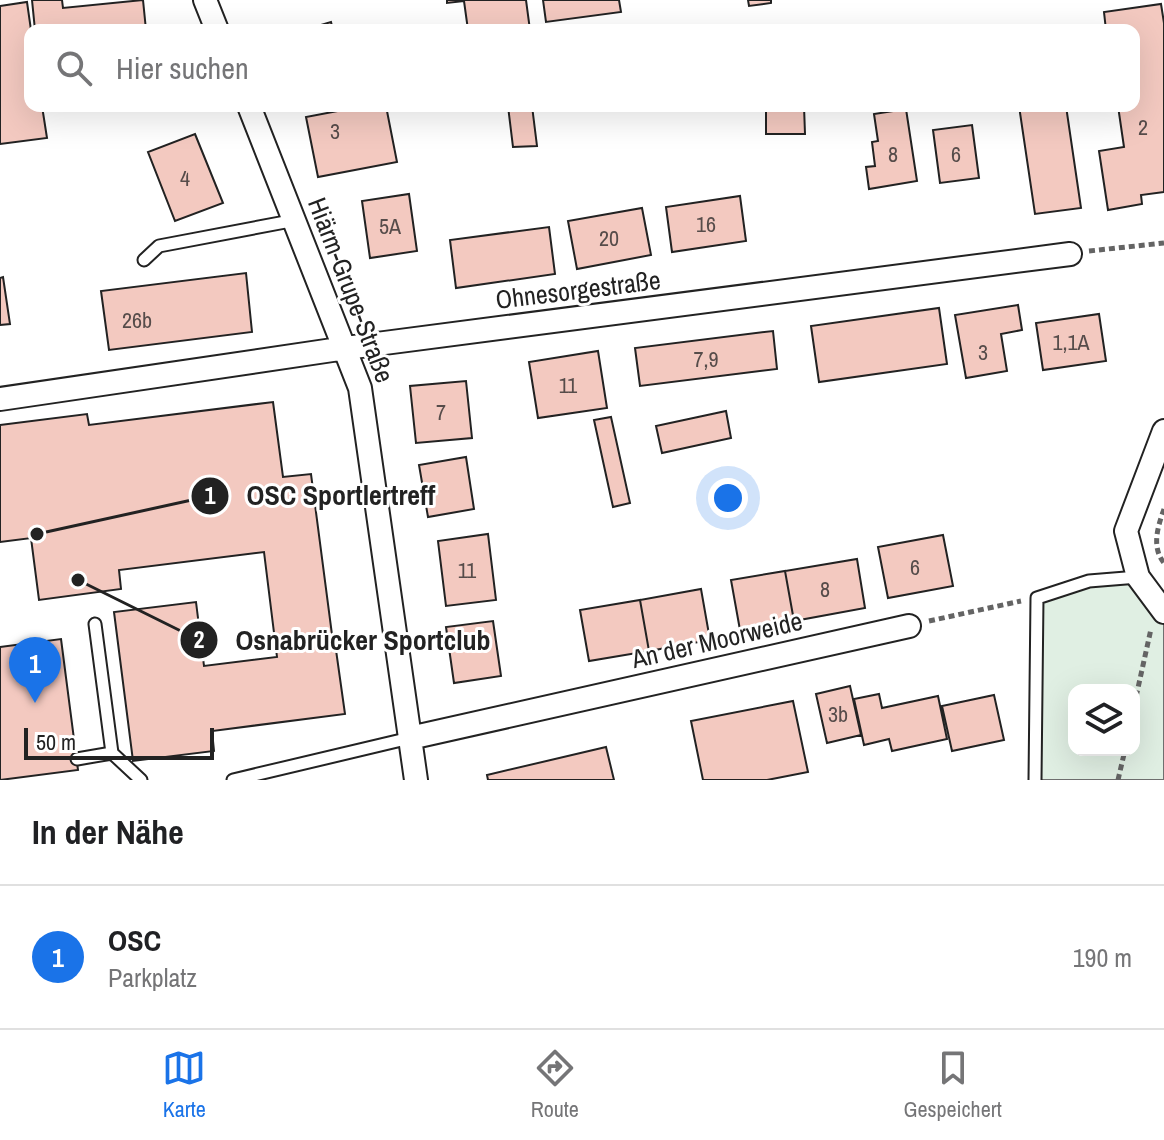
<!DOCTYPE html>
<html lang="de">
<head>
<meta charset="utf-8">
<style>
  :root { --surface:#fff; --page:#f2f2f2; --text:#202124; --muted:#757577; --line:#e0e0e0; --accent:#1a73e8 }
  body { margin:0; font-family:"Archivo Narrow",sans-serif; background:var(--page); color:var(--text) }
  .controls { position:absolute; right:24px; bottom:24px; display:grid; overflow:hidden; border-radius:16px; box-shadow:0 8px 32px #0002 }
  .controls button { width:72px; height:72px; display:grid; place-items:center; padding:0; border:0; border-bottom:2px solid var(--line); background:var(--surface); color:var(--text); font:40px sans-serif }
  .scale { position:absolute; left:24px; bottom:20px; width:190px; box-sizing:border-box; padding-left:8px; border:4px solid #222; border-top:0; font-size:22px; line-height:28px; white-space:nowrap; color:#222; -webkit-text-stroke:6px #fff; paint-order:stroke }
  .you { position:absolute; left:728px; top:498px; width:28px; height:28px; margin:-20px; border:6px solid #fff; border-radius:50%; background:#1a73e8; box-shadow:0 0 0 12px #1a73e833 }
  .badge { display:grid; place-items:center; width:52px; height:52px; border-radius:50%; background:var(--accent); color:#fff; font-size:26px; font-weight:700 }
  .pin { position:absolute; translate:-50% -66px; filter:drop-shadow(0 2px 4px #0008) }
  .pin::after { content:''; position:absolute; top:42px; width:28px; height:24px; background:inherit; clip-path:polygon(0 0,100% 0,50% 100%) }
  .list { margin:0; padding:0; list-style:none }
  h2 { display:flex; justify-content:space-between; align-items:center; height:104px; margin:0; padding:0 32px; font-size:34px }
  h2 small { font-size:26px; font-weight:400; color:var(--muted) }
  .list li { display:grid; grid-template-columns:52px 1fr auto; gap:24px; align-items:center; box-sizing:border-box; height:144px; padding:0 32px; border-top:2px solid var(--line) }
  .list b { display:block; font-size:30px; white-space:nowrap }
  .list p { margin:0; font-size:26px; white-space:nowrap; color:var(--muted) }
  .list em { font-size:26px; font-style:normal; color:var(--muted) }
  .icon { flex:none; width:44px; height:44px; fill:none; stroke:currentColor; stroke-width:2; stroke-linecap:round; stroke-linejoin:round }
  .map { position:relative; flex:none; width:1164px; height:780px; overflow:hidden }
  .search { position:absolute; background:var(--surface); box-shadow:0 8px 32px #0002; left:24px; right:24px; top:24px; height:88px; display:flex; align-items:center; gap:20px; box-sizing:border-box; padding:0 28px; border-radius:16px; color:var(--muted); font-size:30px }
  .sheet { height:248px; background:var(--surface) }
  nav { display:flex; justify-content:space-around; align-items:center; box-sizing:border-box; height:112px; border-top:2px solid var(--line); background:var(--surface); font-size:22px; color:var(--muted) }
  nav a { display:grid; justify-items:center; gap:4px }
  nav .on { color:var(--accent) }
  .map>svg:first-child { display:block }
  .green { fill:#e0efe3; stroke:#6f6f6f; stroke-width:2; fill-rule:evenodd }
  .building { fill:#f3c9c0; stroke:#222; stroke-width:2 }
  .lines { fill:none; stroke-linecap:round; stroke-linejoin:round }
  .lane-casing { stroke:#222; stroke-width:15 }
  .street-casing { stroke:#222; stroke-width:26 }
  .path { stroke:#646464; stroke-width:5; stroke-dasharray:6 4; stroke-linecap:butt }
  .lane { stroke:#fff; stroke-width:11 }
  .street { stroke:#fff; stroke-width:22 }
  .labels { text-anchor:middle; stroke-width:6; stroke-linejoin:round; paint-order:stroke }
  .number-label { font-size:22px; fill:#564c4a }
  .street-label { font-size:26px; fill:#222; stroke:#fff }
  .leader { fill:none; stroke:#222; stroke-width:3 }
  .callout-dot { fill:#222; stroke:#fff; stroke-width:3 }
  .mark-label { font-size:24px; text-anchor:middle; font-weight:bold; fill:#fff }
  .callout-label { font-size:28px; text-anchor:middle; font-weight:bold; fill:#222; stroke:#fff; stroke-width:6; stroke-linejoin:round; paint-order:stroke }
</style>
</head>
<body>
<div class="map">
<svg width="1164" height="780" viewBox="0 0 1164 780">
  <rect width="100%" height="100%" fill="#fff"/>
  <!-- green -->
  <path class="green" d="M1138,577L1164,612V780H1035L1037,598L1089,581ZM1074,690H1134V750H1074Z"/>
  <!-- building -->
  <path class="building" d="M32,0H62L63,8L143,0L146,30H35Z
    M447,0H526L530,30H468L464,1L447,3Z
    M543,0H619L621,12L546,22Z
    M748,0H771V3L749,6Z
    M27,2L31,30L30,106H42L47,138L0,144V6Z
    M1161,4L1164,23V192L1141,195L1142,204L1108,210L1099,151L1124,147L1118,106H1134V30H1106L1104,12Z
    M331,22L333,30H304Z
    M364,106H386L397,162L318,177L306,117Z
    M508,106H532L537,146L513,147Z
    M766,106H804L805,134H766Z
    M1019,106H1066L1081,208L1035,214Z
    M906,109L917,181L869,189L866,167L875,166L872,142L878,141L874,114Z
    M972,125L979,178L940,183L933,130Z
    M195,134L223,203L175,221L148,152Z
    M409,194L417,251L370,258L362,201Z
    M740,196L746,241L672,252L666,207Z
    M642,208L651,255L577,269L568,221Z
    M549,227L555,274L456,288L450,240Z
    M246,273L252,332L109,350L101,291Z
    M3,277L10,324L0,325V278Z
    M1018,305L1022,330L1001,334L1007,371L966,378L955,315Z
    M939,308L947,364L819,382L811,326Z
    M1099,314L1106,361L1043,370L1036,323Z
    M773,331L777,369L640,386L635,348Z
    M598,351L607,408L538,418L529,362Z
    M466,381L472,438L416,443L410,386Z
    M273,402L283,477L311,474L334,650H336L345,714L212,731L214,751L133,761L114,612L196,602L204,666L277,657L264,552L119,570L121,589L39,600L31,538L0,542V425L87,414L89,425Z
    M726,411L731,438L662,453L656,426Z
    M611,417L630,503L613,507L594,420Z
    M466,457L474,509L428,517L419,465Z
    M488,534L496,600L446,606L438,541Z
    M943,535L953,586L888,598L878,547Z
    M857,559L865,608L794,621L785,571Z
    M785,571L794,621L740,630L731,580Z
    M701,589L710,640L649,651L640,600Z
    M640,600L649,651L589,661L580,610Z
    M493,621L501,676L454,683L446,627Z
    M61,639L78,770L0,780V647Z
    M850,686L861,735L827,743L816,694Z
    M879,694L882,708L938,696L947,739L892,751L889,739L864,745L854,699Z
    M994,695L1004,740L952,751L942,706Z
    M793,701L808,772L767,780H703L691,721Z
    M606,747L614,780H488L487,775Z"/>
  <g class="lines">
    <defs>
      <path id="lane" d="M144,260L159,246L296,220
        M95,624L112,753L141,780
        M77,759L112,753
        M233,780L410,738
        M1035,780L1037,598L1089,581L1138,577"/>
      <path id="street" d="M205,0L217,30
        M249,106L360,388L416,780
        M0,399L346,348L1070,254
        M1164,431L1126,531L1138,577L1164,612
        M410,738L909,626"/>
    </defs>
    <!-- lane casing -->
    <use href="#lane" class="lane-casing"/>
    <!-- street casing -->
    <use href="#street" class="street-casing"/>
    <!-- path -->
    <path class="path" d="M1089,251L1164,243
      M1164,509C1158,526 1151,547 1164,563
      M929,621L1021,601
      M1134,706L1151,629
      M1118,780L1125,750"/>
    <!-- lane -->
    <use href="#lane" class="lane"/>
    <!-- street -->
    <use href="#street" class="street"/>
  </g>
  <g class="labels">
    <!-- number labels -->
    <g class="number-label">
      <text x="1143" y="135">2</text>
      <text x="335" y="139">3</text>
      <text x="893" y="162">8</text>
      <text x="956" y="162">6</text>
      <text x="185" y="186">4</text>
      <text x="706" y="232">16</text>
      <text x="390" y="234">5A</text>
      <text x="609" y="246">20</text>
      <text x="137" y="328">26b</text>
      <text x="1071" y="350">1,1A</text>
      <text x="983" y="360">3</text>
      <text x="706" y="367">7,9</text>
      <text x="568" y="393">11</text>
      <text x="441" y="420">7</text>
      <text x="915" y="575">6</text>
      <text x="467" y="578">11</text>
      <text x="825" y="597">8</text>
      <text x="838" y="722">3b</text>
    </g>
    <!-- street labels -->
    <g class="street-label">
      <text transform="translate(351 290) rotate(69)" y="9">Hiärm-Grupe-Straße</text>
      <text transform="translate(578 290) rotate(-7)" y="9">Ohnesorgestraße</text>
      <text transform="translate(717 640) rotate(-13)" y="9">An der Moorweide</text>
    </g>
  </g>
  <!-- callouts -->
  <path class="leader" d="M37 534L210 496M78 580L199 640"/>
  <g class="callout-dot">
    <circle cx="37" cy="534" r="8"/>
    <circle cx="78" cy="580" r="8"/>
    <circle cx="210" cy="496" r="20"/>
    <circle cx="199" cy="640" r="20"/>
  </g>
  <g class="mark-label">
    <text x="210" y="504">1</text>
    <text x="199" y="648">2</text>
  </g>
  <g class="callout-label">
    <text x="341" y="505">OSC Sportlertreff</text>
    <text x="363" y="650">Osnabrücker Sportclub</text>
  </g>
</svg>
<div class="controls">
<button><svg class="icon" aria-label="layers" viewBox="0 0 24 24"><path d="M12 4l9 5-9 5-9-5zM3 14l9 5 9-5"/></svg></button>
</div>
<div class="scale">50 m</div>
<div class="you"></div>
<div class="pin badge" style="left:35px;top:703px">1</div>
<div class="search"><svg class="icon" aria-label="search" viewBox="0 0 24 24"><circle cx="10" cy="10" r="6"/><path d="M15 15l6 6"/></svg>Hier suchen</div>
</div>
<section class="sheet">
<h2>In der Nähe<small></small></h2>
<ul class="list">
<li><span class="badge">1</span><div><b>OSC</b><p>Parkplatz</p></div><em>190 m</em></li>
</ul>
</section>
<nav>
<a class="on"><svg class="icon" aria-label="map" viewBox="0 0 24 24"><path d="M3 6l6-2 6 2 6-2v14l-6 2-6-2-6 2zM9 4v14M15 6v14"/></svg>Karte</a>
<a><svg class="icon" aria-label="directions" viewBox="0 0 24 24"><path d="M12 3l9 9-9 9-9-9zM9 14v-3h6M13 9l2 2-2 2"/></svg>Route</a>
<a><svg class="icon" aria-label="saved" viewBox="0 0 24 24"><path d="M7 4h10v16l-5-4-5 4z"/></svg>Gespeichert</a>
</nav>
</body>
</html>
